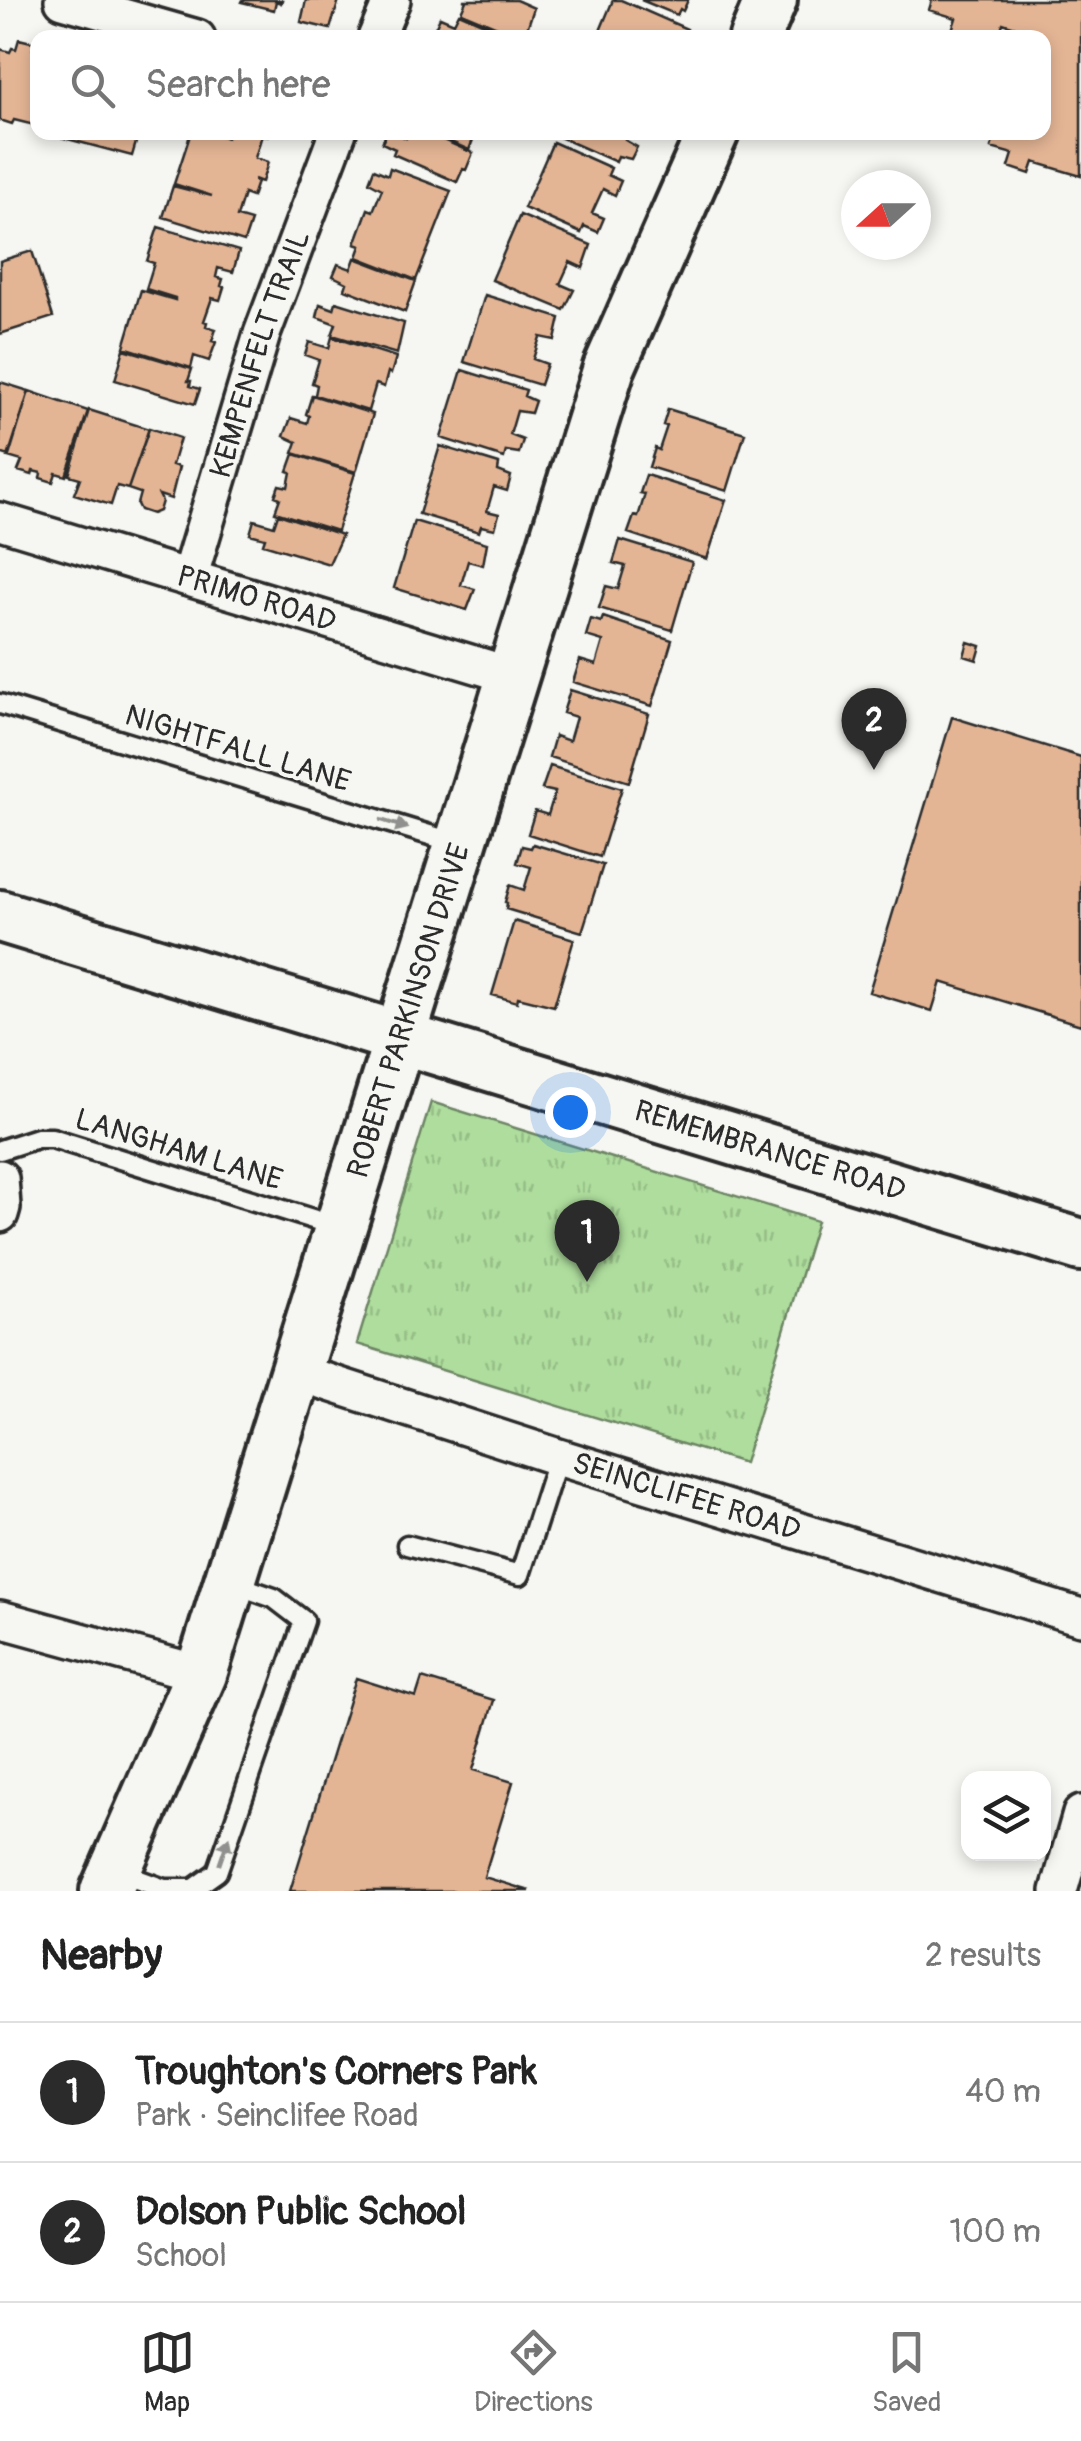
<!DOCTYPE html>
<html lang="en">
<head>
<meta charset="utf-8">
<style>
  :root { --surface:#fff; --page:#f6f6f6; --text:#222; --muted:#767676; --line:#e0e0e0; --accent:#2b2b2b }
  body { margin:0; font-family:Pangolin,sans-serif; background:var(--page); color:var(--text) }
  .controls { position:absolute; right:30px; bottom:30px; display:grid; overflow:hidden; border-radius:20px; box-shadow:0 5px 15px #0003 }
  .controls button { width:90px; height:90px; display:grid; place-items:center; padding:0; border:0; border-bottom:2px solid var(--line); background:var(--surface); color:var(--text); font:50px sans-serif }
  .compass { position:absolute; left:841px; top:170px; width:90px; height:90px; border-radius:50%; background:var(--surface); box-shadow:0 5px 15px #0003; rotate:249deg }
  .you { position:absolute; left:570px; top:1112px; width:35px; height:35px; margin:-25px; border:8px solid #fff; border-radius:50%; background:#1a73e8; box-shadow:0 0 0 15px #1a73e833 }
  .badge { display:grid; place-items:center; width:65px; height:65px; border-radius:50%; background:var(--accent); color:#fff; font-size:32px; font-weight:700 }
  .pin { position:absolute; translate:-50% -82px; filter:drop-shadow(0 2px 5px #0008) }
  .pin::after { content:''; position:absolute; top:52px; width:35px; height:30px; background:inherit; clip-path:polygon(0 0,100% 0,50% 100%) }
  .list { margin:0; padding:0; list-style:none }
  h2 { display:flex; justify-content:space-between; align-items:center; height:130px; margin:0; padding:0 40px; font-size:42px }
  h2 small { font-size:32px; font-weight:400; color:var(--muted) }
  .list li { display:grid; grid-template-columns:65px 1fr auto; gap:30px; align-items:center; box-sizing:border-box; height:140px; padding:0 40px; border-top:2px solid var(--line) }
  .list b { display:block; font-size:38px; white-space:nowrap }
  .list p { margin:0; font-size:32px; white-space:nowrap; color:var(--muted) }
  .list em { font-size:32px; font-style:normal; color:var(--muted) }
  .icon { flex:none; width:55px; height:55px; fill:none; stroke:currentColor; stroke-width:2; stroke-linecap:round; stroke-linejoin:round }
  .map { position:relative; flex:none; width:1081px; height:1891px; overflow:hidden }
  .search { position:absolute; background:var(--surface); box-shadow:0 5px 15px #0003; left:30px; right:30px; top:30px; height:110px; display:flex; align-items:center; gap:25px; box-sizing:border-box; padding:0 35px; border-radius:20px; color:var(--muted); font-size:38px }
  .sheet { height:410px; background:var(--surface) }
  nav { display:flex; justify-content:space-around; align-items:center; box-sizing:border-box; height:140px; border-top:2px solid var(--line); background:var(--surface); font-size:28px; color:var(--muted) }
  nav a { display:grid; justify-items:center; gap:5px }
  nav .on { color:var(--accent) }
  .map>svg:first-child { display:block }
  .park { fill:url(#park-tufts); stroke:#6c8464; stroke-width:2.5 }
  .building { fill:#e4b595; stroke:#2b2b2b; stroke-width:2.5 }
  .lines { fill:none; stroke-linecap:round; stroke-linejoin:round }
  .lane-casing { stroke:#2b2b2b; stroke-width:25 }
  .street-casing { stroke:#2b2b2b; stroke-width:42 }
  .secondary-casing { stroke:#2b2b2b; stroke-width:58 }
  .lane { stroke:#f6f6f2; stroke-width:18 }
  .street { stroke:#f6f6f2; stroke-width:35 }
  .secondary { stroke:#f6f6f2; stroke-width:50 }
  .oneway { fill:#90908e }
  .labels { text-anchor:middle; stroke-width:8; stroke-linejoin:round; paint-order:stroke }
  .street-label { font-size:30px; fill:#2b2b2b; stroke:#f6f6f2 }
</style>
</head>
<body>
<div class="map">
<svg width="1081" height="1891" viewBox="0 0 1081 1891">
  <defs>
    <pattern id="park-tufts" width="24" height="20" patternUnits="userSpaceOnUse" patternTransform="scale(2.5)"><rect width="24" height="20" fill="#aedd9d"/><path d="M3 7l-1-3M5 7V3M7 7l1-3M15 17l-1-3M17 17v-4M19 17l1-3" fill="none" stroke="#96be87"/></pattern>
  </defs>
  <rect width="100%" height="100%" fill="#f6f6f2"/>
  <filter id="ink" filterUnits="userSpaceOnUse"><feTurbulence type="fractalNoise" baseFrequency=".01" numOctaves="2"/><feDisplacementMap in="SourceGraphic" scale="20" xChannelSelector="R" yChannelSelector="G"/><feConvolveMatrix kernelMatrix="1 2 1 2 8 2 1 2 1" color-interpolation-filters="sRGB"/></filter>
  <g filter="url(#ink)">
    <!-- park -->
    <path class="park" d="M431,1102L817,1221L744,1463L357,1344Z"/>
    <!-- building -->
    <path class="building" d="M242,0H282L281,3L276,1L274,10L241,2Z
      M306,0H339L330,29L301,22Z
      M463,0H516L534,8L524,38L461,12L466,1Z
      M613,0H621L687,29L685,38H597Z
      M641,0H688L683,11L680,9L677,15Z
      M932,0H1081V176L1034,162L1030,174L1009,167L1013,154L991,148L996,132H1044V38H1026L1028,31L1003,23L998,38H975L952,30L956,18L929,10Z
      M459,13L516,38H433L436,31L434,30L440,17L454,23Z
      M19,39L35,43L33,49L38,50V126L14,120L12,124L0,120V49L10,52L12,48L16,49Z
      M41,132H139L132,156Z
      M191,132H210L228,138L215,132H274L267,136L262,135L255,158L268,162L262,182L254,179L257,182L252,197L244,194L237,217L251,221L244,242L163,217L173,186L212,196L174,184Z
      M387,132H394L406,138L409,132H425L473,153L466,170L463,169L457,182L393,154L395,149L382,143Z
      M428,132H476L469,150Z
      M556,132H628L625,140L637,147L631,159L618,156L616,162L555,135Z
      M553,142L611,168L608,175L621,181L615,195L603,189L592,213L604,218L598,232L584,226L581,233L524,208Z
      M390,168L451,191L416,280L357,257L361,246L355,244L368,209L373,211L382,189L369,182L374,169L388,175Z
      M520,215L591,245L583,268L570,262L560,284L574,290L564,310L492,280Z
      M158,227L239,251L233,272L218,268L216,277L223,279L221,286L224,287L220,300L212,298L204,321L207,322L206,326L216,329L212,341L216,342L209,361L194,356L191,368L124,347L141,290L175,300V298L146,289L154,263L147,261Z
      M32,251L53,317L0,334V261Z
      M355,258L416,281L405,312L345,289L347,283L333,276L338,264L351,269Z
      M485,295L560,318L555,340L540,337L533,359L547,364L540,385L464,362Z
      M336,302L404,323L397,354L332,335L336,324L317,317L320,304L334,309Z
      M332,337L396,357L391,374L388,372L384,387L376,384L368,411L315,395L317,385L312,383L319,360L305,355L309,342L329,348Z
      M124,349L192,369L188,381H191L190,386L200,389L195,404L115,380Z
      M462,370L526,390L524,396L535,401L531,413L517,411L510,435L523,440L519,453L506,451L504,458L441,438Z
      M0,382L29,391L9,456L0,453Z
      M29,391L88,411L66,476L56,473L53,482L40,478L41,473L33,471L32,475L18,471L22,461L8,457Z
      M312,395L373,414L356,472L293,453L297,442L284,436L291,418L307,423L309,416L306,414Z
      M668,409L745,433L727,491L649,467L655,448L659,450L667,426L663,425Z
      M89,410L149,429L128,489L117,486L111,505L74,494L80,478L69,475Z
      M149,428L180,438L172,465L179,467L171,499L159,495L162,501L159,511L152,514L140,510L137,504L140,493L128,489Z
      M440,446L499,464L498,471L511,476L507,491L494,487L487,511L499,514L495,529L481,526L479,532L419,514Z
      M294,454L355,473L337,531L275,512L280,498L275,496L279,485L288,487L291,472L288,471Z
      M646,475L726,500L707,559L628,533L634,516L638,517L645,494L640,493Z
      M278,514L342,535L329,564L263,544L265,538L250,534L254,520L274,526Z
      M414,521L487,543L483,565L468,561L461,585L475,589L467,610L394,588Z
      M620,540L692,562L672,630L599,608L606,586L618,589L625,566L613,563Z
      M603,617L672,640L652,706L573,682L580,660L596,665L603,641L586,636L591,619L601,622Z
      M968,642L981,646L977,660L964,656Z
      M570,690L649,714L629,782L549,757L555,736L569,741L576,717L563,713Z
      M952,717L1081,757V1025L941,982L932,1011L869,992Z
      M550,766L622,788L600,857L528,834L535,811L548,815L555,792L542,789Z
      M533,844L603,865L582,932L506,909L507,903L505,902L510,885L524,890L531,867L517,863L522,846L531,848Z
      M514,921L574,939L554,1006L518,997L517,1002L492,995Z
      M356,1678L416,1697L422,1678L494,1700L473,1770L513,1782L484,1877L530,1891H290Z"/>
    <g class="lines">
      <defs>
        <path id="lane" d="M0,704L459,844
          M0,1150L37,1138H52L335,1226
          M407,1545L520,1575L558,1457
          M115,1871L164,1889H193L217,1872L304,1621L274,1598L231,1583"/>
        <g id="street">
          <path d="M63,0L197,38"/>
          <path d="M376,38L392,0"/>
          <path id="s1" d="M0,521L513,676"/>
          <path id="s2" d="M189,578L262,334L338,132"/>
          <path d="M0,1178L2,1207L0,1214"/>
          <path id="s3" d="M296,1372L558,1457L1081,1617"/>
          <path d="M0,1619L201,1674"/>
          <path d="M1059,1891L1081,1814"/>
        </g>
        <g id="secondary">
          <path d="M755,38L771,0"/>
          <path id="s4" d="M0,916L1081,1245"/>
          <path id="s5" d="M106,1891L201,1674L609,368L713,132"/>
        </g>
      </defs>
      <!-- lane casing -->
      <use href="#lane" class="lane-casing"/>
      <!-- street casing -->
      <use href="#street" class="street-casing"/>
      <!-- secondary casing -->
      <use href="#secondary" class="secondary-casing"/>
      <!-- lane -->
      <use href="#lane" class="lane"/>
      <!-- street -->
      <use href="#street" class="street"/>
      <!-- secondary -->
      <use href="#secondary" class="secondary"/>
    </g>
    <!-- one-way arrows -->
    <defs><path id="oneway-solid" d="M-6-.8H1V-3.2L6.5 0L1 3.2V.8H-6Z" transform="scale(2.5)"/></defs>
    <g class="oneway">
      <use href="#oneway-solid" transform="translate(394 824) rotate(17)"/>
      <use href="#oneway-solid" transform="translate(224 1851) rotate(-71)"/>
    </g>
  </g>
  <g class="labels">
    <!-- street labels -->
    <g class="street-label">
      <text dy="10" stroke="none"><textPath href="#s2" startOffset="235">KEMPENFELT TRAIL</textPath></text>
      <text dy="10" stroke="none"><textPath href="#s1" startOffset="268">PRIMO ROAD</textPath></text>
      <text transform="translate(238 748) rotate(17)" y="10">NIGHTFALL LANE</text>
      <text dy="10" stroke="none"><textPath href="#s5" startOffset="932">ROBERT PARKINSON DRIVE</textPath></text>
      <text transform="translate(179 1149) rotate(17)" y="10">LANGHAM LANE</text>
      <text dy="10" stroke="none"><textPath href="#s4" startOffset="805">REMEMBRANCE ROAD</textPath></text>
      <text dy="10" stroke="none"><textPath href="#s3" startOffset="410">SEINCLIFEE ROAD</textPath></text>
    </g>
  </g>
</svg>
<div class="controls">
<button><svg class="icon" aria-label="layers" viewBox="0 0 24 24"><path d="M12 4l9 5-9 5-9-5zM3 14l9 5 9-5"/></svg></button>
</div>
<svg class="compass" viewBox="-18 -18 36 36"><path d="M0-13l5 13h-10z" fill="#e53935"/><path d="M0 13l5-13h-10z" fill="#767676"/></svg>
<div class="you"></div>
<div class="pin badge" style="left:587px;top:1282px">1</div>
<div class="pin badge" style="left:874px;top:770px">2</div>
<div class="search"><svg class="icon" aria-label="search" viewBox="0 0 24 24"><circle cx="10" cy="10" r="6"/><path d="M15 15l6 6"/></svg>Search here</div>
</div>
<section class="sheet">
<h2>Nearby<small>2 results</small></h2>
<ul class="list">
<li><span class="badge">1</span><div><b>Troughton's Corners Park</b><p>Park · Seinclifee Road</p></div><em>40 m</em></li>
<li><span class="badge">2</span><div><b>Dolson Public School</b><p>School</p></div><em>100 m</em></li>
</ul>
</section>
<nav>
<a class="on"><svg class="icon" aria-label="map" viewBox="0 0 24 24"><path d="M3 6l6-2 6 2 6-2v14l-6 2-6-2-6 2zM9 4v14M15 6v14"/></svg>Map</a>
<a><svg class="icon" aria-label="directions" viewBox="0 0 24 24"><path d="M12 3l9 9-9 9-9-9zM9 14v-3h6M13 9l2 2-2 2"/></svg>Directions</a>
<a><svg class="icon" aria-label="saved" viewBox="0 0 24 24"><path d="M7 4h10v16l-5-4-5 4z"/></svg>Saved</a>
</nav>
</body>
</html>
